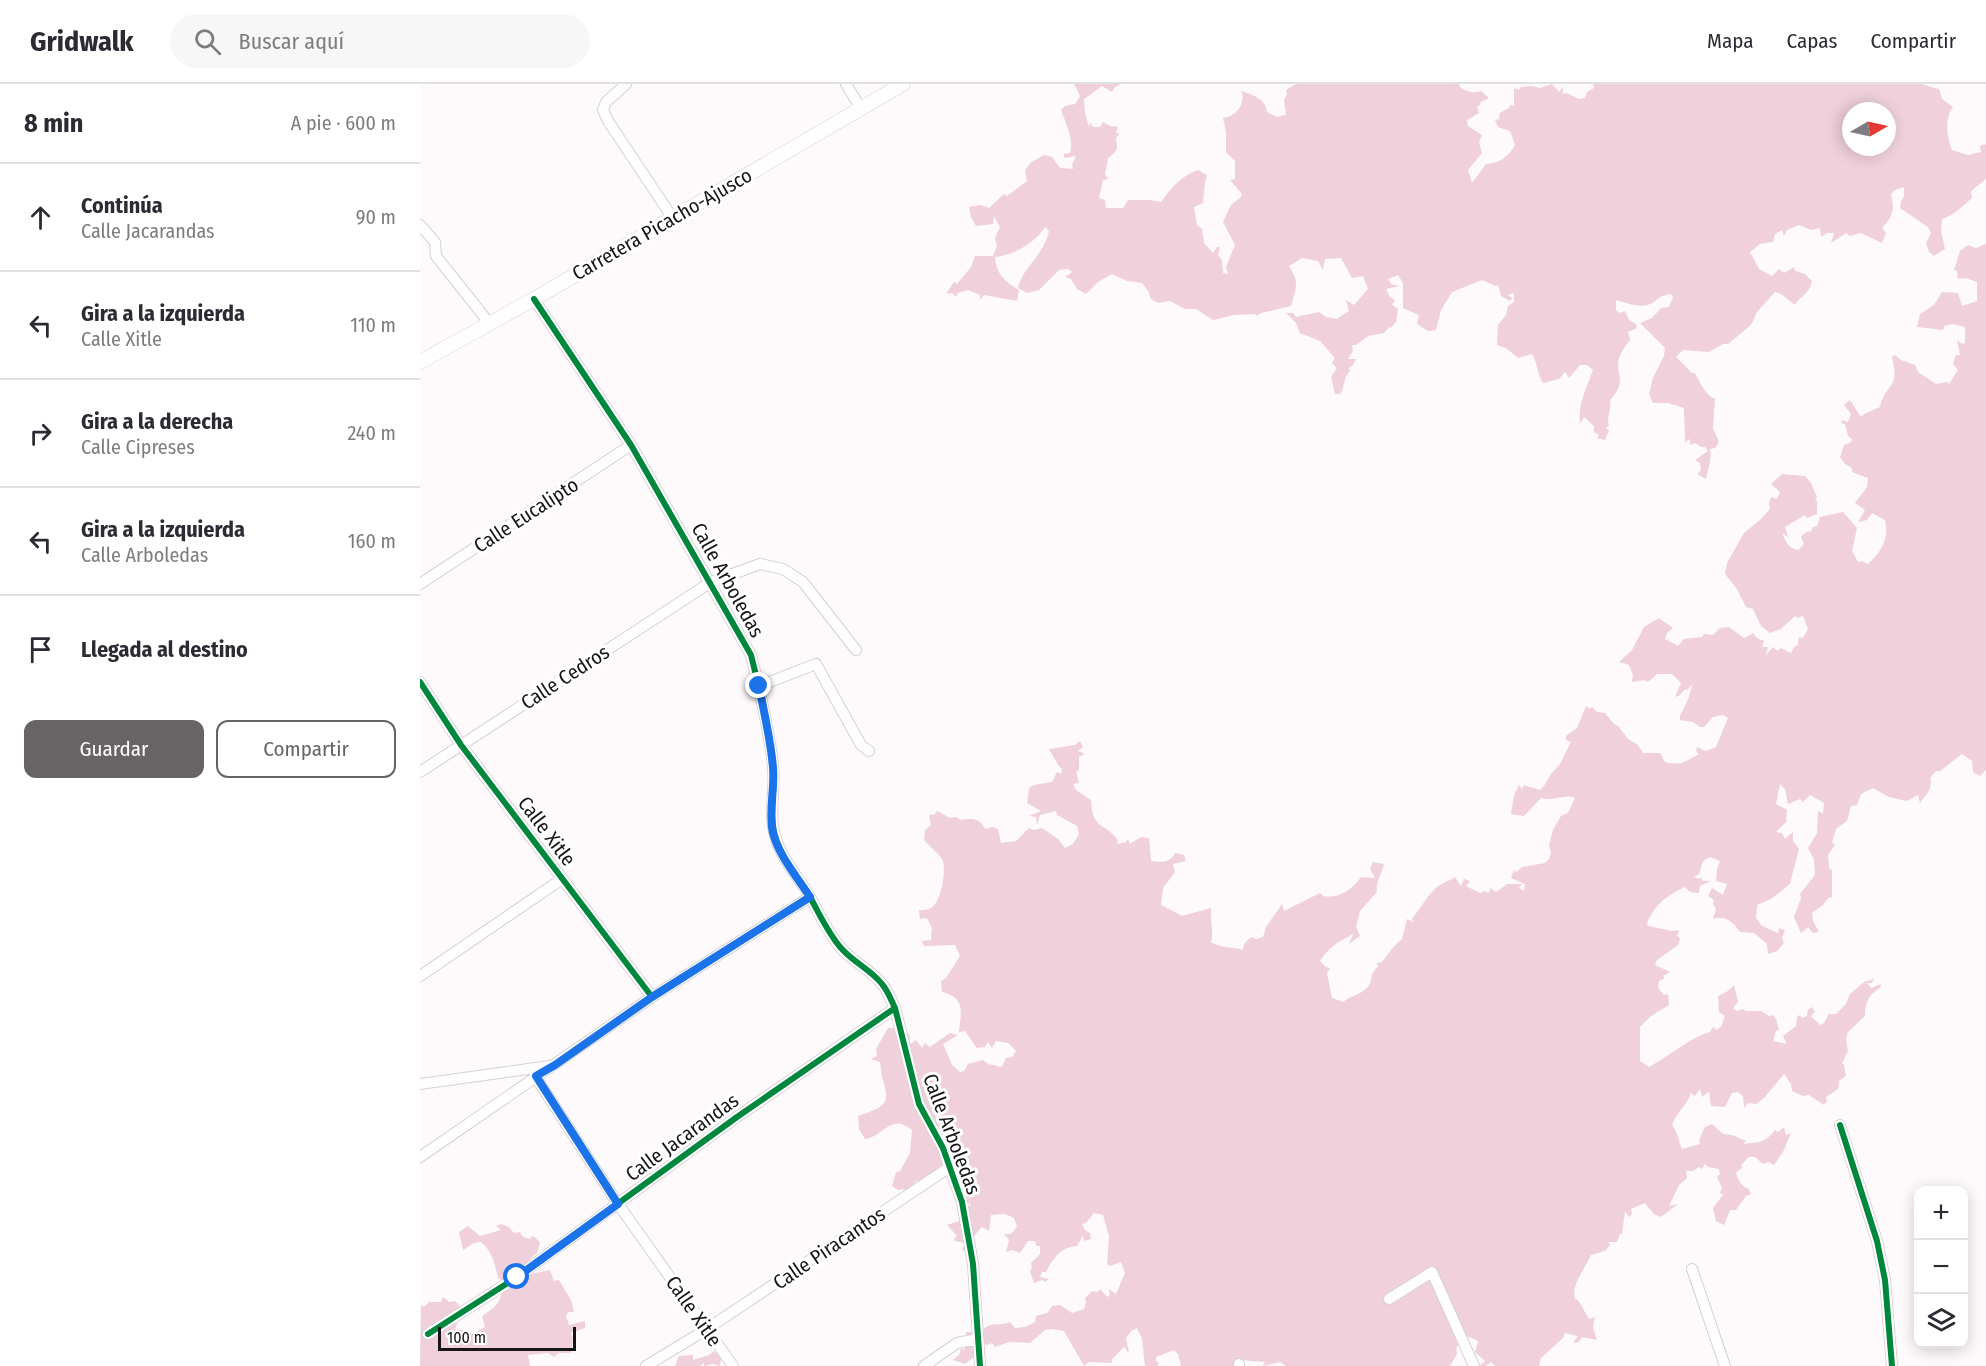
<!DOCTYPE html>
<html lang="es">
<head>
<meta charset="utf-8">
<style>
  :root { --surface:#fff; --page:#f7f7f7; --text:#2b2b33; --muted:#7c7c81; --line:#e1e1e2; --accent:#686466 }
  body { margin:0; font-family:"Fira Sans Condensed",sans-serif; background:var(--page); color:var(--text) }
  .controls { position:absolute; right:18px; bottom:18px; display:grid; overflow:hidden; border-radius:12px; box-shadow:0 3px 15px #0003 }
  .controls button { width:54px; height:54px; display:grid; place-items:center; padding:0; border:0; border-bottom:2px solid var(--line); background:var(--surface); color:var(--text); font:30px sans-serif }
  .compass { position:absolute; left:1422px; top:18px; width:54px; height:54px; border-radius:50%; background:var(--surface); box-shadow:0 3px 15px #0003; rotate:81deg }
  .scale { position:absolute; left:18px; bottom:15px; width:138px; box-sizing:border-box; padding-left:6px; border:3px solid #171415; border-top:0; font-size:16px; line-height:21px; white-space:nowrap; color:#171415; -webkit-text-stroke:4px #fff; paint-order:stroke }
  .stop { position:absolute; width:18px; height:18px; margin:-14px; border:4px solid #1a73e8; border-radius:50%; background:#fff }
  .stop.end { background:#1a73e8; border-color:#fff; box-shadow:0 2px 6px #0008 }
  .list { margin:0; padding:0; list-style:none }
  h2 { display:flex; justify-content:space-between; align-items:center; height:78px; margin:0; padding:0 24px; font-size:26px }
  h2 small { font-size:20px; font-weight:400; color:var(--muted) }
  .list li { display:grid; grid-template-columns:39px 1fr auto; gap:18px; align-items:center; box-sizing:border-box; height:108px; padding:0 24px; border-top:2px solid var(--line) }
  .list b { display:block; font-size:22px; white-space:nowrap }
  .list p { margin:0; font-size:20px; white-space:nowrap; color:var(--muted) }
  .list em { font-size:20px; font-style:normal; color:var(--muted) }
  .actions { display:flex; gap:12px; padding:18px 24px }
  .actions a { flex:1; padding:14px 0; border:2px solid var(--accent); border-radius:12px; text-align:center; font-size:21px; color:var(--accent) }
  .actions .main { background:var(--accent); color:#fff }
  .icon { flex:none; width:33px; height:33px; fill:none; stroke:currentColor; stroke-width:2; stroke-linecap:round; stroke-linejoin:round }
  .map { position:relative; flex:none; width:1566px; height:1282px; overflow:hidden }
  header { display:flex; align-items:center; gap:36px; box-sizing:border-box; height:84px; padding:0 30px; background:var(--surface); border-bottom:2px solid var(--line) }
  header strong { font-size:28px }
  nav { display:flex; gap:33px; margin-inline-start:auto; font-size:21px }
  .search { width:420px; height:54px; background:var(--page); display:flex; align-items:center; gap:15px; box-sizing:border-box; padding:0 21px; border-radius:33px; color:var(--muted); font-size:22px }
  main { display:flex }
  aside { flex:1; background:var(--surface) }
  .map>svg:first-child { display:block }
  .forest { fill:#efd0db; fill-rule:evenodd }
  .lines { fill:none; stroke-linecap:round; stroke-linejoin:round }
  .street-casing { stroke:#d5d1d3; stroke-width:12 }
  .secondary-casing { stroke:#d5d1d3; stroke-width:15 }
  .street { stroke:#fffefe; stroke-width:10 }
  .secondary { stroke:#fffefe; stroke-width:14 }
  .cycleway-casing { stroke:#fff; stroke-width:10 }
  .cycleway { stroke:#00873e; stroke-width:6 }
  .route { stroke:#1a73e8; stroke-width:8 }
  .labels { text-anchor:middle; stroke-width:6; stroke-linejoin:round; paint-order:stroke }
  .street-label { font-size:20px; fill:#171415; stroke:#fff }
</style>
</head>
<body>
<header>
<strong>Gridwalk</strong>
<div class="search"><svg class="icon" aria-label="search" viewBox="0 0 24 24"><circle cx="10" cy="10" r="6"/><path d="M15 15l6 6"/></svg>Buscar aquí</div>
<nav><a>Mapa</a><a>Capas</a><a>Compartir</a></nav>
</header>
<main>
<aside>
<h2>8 min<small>A pie · 600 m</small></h2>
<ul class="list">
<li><svg class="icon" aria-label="ahead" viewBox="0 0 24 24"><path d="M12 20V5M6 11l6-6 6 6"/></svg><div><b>Continúa</b><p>Calle Jacarandas</p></div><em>90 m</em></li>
<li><svg class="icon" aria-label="left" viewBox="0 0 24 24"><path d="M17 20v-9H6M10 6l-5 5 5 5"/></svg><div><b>Gira a la izquierda</b><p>Calle Xitle</p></div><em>110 m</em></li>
<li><svg class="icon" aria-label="right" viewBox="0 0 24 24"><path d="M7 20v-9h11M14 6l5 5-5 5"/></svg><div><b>Gira a la derecha</b><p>Calle Cipreses</p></div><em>240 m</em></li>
<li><svg class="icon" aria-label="left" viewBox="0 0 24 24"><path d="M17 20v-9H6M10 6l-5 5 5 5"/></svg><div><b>Gira a la izquierda</b><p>Calle Arboledas</p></div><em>160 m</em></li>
<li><svg class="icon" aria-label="arrive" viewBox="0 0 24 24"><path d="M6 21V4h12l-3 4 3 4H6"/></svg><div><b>Llegada al destino</b></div></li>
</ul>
<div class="actions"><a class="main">Guardar</a><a>Compartir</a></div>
</aside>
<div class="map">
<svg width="1566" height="1282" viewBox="0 0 1566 1282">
  <rect width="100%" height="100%" fill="#fef9fb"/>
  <!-- forest -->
  <path class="forest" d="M654,0H701L694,4L692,8L682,2L664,15L665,29L669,43L670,39L673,43H680L683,38L690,42L698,43L696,48L699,50L696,54C698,65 697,68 688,74L685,90L688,95L683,96L679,114L685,116L686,124H703L708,116H729L741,118C752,103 761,92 778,86L787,91L785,98L783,119L774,123L777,141L782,145L784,159L793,169L797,163H800L798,171L802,176L803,189L808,190L806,183L815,161L803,138L811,121L821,113L822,110L810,96L815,95V77L806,68V48L803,34C817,32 825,20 822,7C834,12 845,14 847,28L857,33L866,31L864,16L867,10L866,6L876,0H1039L1040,3C1047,8 1053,10 1061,7L1069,14L1059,19L1061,20L1057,23L1059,29L1047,36L1048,42L1062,51L1059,58L1062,69L1048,86L1052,99L1066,80C1080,79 1088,73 1095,61L1090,47L1078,43L1075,36L1079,35L1080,29L1089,24L1090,21L1094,22V4L1099,6L1101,3L1111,2L1120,4L1132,0L1139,8L1143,3V10L1147,9L1159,15L1165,14L1167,8L1174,4L1173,0H1501L1519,5L1522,15L1533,23C1524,34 1527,54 1532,66L1548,71L1561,68L1560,62L1565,60L1566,61V95L1551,107L1552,114C1541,123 1536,130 1522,135L1521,147L1525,165L1514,172L1509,168L1506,159L1511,149L1508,143L1480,124L1481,117L1484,113V103L1475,106L1471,110C1475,126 1473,132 1462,144L1466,149L1462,159L1441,149L1430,152L1426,149L1411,159L1414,149H1407L1401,153L1400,144L1391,146L1379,141L1367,146L1364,152L1362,146L1355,150L1353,158L1340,160L1330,168L1339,185L1352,192L1359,185L1364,189L1374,183L1375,187L1385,190L1392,197C1389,211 1381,211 1375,221L1361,210L1355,208L1337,228L1331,241L1308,260H1303L1289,268L1263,266L1256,273L1272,289H1275C1280,299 1284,307 1292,314H1295L1293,344L1299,358L1295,364L1290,365C1292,376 1288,384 1286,395L1277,390L1281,386L1280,379L1275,376L1288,367L1285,363H1281L1275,359L1270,361V355L1265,358L1264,324L1248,319H1233L1229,310L1233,294L1244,272L1245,264L1220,239L1232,234L1241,224L1249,223L1253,213L1251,210C1240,212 1242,212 1234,218C1223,226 1207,219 1196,216V226L1199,229L1205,227L1209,236L1216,240L1217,244L1208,248L1210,256C1206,261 1201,268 1199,274C1195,293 1208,296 1190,316C1192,325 1186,333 1189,341L1186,344L1189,346L1185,356L1177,354L1179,351L1174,348V342L1164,333L1160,340C1158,318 1166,306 1173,286L1167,281H1160L1149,294L1145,288L1139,295L1123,299C1117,290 1118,280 1112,270L1098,274L1086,264L1077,261L1078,241L1086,231L1088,222L1094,218V209L1088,211L1092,214L1090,217L1081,212L1078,201L1075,202L1062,196L1032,208L1021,226L1016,246L1008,247L997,240L999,231L983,224V199L978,191L968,195L971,200L979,202L966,205L970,213L975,216L972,221L978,225L976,238L971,244L969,243L964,249L948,252L936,261H932L933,267L928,275H936L933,281L928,285L931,286C922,294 926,302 920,310H915L911,293L917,284L912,279L915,274L900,257L880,249L876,239L866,229H873L876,233L899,228L906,233L917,235L929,227L926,216L934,221L948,205L943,192L932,194L921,174L905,175L903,186L898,177L882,174L869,182C880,199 876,204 871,222L841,229L837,232L835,230L814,231L793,236L776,225H765L750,217L738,219L730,214L729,208L722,199L707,197L692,190L678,198L666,210L657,205L651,195L645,193L652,188L648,185L639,186L619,206L607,209L598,204C603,182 624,172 629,147L625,143C615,159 594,171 575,173C576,190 585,198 599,206L597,217L564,211L560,216V211L548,206L538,209L536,213L532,209L526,210L534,198L537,200L551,183L555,172H573L577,162L575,154L580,143L574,132L573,140L556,142L551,133L549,123L560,121L569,124L584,110L587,112L607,97L605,87L610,79L624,71L632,73L640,84L653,85L652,81L656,72L644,74V70L650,69C654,55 646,40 641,26L645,22L655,20L660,12ZM1431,27H1467V63H1431Z
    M1566,160V686L1560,692L1553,688L1552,677L1542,670L1520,687H1516L1510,694C1513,706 1506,710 1500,719L1498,711L1487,717L1469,713L1453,704L1441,710L1437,721L1431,722L1427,737L1416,745L1412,758L1415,761L1408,771L1409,784L1412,786V813L1408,814L1403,821L1392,829L1393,837L1399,848L1393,849L1388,843L1381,849L1374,833L1381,814L1380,810L1395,791L1394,775L1388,764L1397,749L1398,727L1403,730L1404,719L1390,711L1383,718L1380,715L1368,720L1365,705L1360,700L1356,720L1367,726L1366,738L1356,748L1362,749L1365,755L1373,748V757L1379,765L1370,800L1351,815L1337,821L1336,834L1342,842L1358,849L1359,844L1365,846L1362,854L1364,859L1357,867L1348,870L1347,860L1334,849L1320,848C1313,838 1305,831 1293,835L1296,825L1293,820L1294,816L1288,812L1292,804L1303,811L1307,800L1296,797L1297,785L1300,777L1290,773L1283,777L1279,790L1274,793L1279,795L1281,793L1283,797H1291L1280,802L1279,809L1270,808L1265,803C1247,811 1234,821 1227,839L1228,842L1252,847L1259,846L1257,852L1260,854L1258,861L1237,876L1235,881L1250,888L1243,892L1245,894L1239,897L1238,904L1244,911L1248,910L1249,921L1231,932L1220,943V977L1229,983C1248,973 1271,953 1290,948L1293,943L1297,946L1301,943L1305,932L1299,928L1298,912L1308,907L1314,901L1318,918L1313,924L1317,927L1323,925L1326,927H1341L1349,932L1353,931L1356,935L1359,946L1356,947L1353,957L1367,960L1363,952L1376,942L1377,933L1380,931L1382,934L1387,932L1388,926L1392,923L1395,928L1391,932L1400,941L1404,939L1409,930H1416L1426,920L1430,910L1444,898L1454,895L1452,899H1447L1451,904L1461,900L1460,904C1448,911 1445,919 1445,932L1428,948L1426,955L1428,967L1422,979L1424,981L1426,992L1419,997L1418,1005L1406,1013L1407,1017L1404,1021L1389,1011L1383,1012L1372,1007L1371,1000L1364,990L1344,1014L1336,1020L1328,1019L1324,1024L1323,1012L1318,1008L1312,1009L1305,1023L1291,1022L1289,1008L1282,1013L1280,1005L1275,1012L1271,1009C1267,1021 1256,1029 1252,1041C1258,1048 1258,1056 1262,1065L1280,1060L1279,1056L1285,1043L1292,1040L1303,1050L1312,1051L1326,1057L1323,1060C1337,1059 1347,1058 1355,1046L1358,1048L1364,1043L1366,1051L1371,1049L1363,1068L1354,1081L1348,1078L1343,1080L1335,1073H1329L1321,1081L1322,1084L1316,1088C1317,1096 1322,1103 1329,1105L1331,1110L1326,1112L1316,1126H1310L1304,1141L1296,1137L1293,1124L1303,1111L1300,1109L1302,1104L1297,1093L1300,1090L1299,1085L1288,1083L1285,1080L1282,1085L1279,1083L1273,1087H1266L1267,1094L1259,1101L1249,1122L1258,1120L1241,1133L1234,1130L1225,1119L1211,1125L1212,1130L1209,1133L1205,1127L1202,1150H1200L1197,1158H1188L1190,1161L1185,1167L1171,1171L1157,1197L1154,1206L1155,1215L1158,1216L1169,1235L1175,1233L1173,1243L1177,1256L1162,1253L1159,1258L1153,1259L1158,1252L1145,1249L1143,1254L1121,1274L1119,1282H1075L1071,1278L1066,1282H1059L1065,1277L1055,1268L1058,1257L1043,1250L1041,1258C1036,1261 1036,1265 1037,1270L1030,1282H866L860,1278L843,1282L845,1278L821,1276L814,1282H761L758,1270L754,1266L736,1273V1277L739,1279L737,1282H725L722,1255L717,1244L711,1247L706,1254L709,1269L704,1263L692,1275V1279L668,1278L664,1282L644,1247L633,1245L625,1246L610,1259L589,1258L575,1263L572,1259L567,1261L563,1259L555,1272L545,1280L533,1276L539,1271L541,1264L544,1266L546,1262V1248L561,1249C568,1236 579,1243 590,1238L595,1244L605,1243L615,1238L616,1232L627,1229L632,1222L640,1221L652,1229L664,1225L666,1218L665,1214L672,1207L678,1208L680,1205L687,1213L690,1211L689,1205L696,1210L705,1189L701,1178L690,1182L687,1180L689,1152L683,1131L674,1129L666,1139L662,1140L665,1146L670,1149L671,1155L664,1157L663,1151L657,1162C641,1163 633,1174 626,1188H622L620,1193L629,1195L625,1198L622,1196L614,1199L610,1187L612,1184L611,1179L620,1170V1162H616L615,1157H608L600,1169L593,1166L586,1168L589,1156L584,1150H591L597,1143L594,1134L585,1130L571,1131L569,1147L562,1143L554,1152L549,1163L556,1158L554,1167L548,1169L542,1166L545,1159L535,1157L534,1154L537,1152L527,1141L542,1136L547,1125L551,1121L548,1118L542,1121L531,1105L535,1101L529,1098L537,1094L544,1095L543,1083L540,1081L514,1087L500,1097H496L490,1105L478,1106L472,1102L476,1088L480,1087L490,1069L492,1046C470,1029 465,1052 445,1055L439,1045L438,1032C464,1023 472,1021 462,993C461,989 461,983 460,978L451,975L457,972L456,965L468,944L483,943L490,952L489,961L496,956L502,964L505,959L510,963L530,949L538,951L523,960L532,981L540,988L544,987L548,980L563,976L568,980L582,983L586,974L592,973L596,967L588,959L576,957L572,964L568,958L565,963L557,964L545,947L539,948C541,928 546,914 522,908L521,897L526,894L540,872L535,861L504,862L502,857L511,856L512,844L507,834L500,835L499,826C502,826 506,826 509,825C521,821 526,789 523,777C520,770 509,762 504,756L505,746L511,741L509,731L515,730L517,727L530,734L536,733L541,736C552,734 560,734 565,745L573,743L578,745L581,759L596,757L609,744L614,746L622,744L638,755L645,764L653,760L659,750L657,742L637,731L636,727L620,731L617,741L616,733L609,732L621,727L607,719L609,704L614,701L632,698L637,688L641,690L642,685C635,678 634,673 629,665L655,661L660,657L663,663L658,667L665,670L659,673V686L656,688L659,699L653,700L656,706L671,716C672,746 683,737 698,756L697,760L706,758L708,755L710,760L721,753L729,754L731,777C740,778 750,780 755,769L764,771L766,777L753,780L755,788L743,804L741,821L762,832L791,824C790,835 794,849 791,858C803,865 811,862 823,866C824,858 826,857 832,853L836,855L843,853L846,843L862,820L864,827L900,809L903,812C919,815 932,806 941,793L955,794L950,785L953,778L964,780C962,789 955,799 957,808L940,827L936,843L940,852L929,860L933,850C918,858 909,863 900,877L906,883L910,884L907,889L912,914L923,918C930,912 944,910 949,901C954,893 948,892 958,883L957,879L962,878C967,871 975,860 982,855L987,835L993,838L992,834C1001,825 1005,814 1014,806C1020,799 1028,798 1035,793L1041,802L1044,795L1050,797L1046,802L1060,809L1065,807L1068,809L1071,804L1076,808L1087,800H1102L1099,804L1104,807L1105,800L1091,794L1094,786L1096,788L1102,783L1125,779L1129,775L1131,769L1129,761L1133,746L1141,732L1148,729L1155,714C1144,709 1133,718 1121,714L1104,732L1091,730L1094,711L1099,701L1102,705L1104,701L1120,706L1124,702L1131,690L1140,680L1151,658L1146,656V652L1157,644L1166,622L1170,625L1172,623L1177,628L1185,629L1194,640L1198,642L1208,655L1218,661L1223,669H1240L1245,678C1261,682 1265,678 1279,670L1276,667L1277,663L1286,667L1296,663L1308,634L1303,631L1293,633L1284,643H1280L1273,638L1260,636V632C1264,626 1272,607 1272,600L1268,605L1264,606L1260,611L1255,613L1261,599L1252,590H1237L1228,598L1224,596L1212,598L1213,591L1209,581L1199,578L1212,566L1224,543L1239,534L1253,544L1247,549L1245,555L1258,562L1264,555L1282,553L1284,550L1293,551L1300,544L1309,543L1324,554L1333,549L1337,554L1344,557L1342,563H1348L1346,571L1353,563L1357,567L1361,564L1371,569L1374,563L1378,561L1379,553L1383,554L1388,545L1383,532L1378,534L1375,532L1361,545L1350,549L1341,542L1333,525L1326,523L1317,505L1305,490L1307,479L1324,449L1340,436L1350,425L1349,419L1351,413L1357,415L1360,408L1351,400L1362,390L1385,392L1391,399L1397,413L1395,415L1397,417V430L1387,434L1385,431L1365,443L1368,453L1362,449C1366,458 1368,464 1378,466L1384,460L1381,453L1386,448L1391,447L1393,443L1397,442L1400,433L1423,428L1437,444L1432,467L1438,478L1442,477L1448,480C1462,467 1469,455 1465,436L1452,429L1447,436L1438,438L1445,426L1435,419L1447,403L1448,394L1432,388V384L1425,380L1420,373L1424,361L1431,358L1432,355L1428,352L1425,340L1421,339L1422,336L1428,338L1431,330L1424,321L1430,316L1441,333L1444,330L1460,323C1467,297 1480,306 1472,273L1475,271L1481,276L1495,281L1498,288L1516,300L1527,298L1529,300L1538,286L1533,280L1536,271H1540L1537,256L1542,260L1545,259V243L1533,240L1524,242L1523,246L1497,243L1500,230L1514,221L1522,208L1538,209L1542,222L1557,217V198L1546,194L1538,195L1537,187L1534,186L1540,167L1548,161L1556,164Z
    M81,1140L89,1143L94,1149L100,1148L102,1152L109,1155L113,1152L120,1158L117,1169C108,1175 107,1180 110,1190L130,1186L134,1197L139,1196L151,1216L154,1228H148L146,1232L149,1241L165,1237V1244L151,1249L153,1254L151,1269H139L134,1273L128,1269L108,1271L110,1282H121H0L1,1221L4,1223L9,1218H21L23,1213L29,1218L35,1217L40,1222L32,1233L37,1240L35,1246L40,1245L52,1250L65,1243L62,1232C79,1222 82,1215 83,1197L78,1194C75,1180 72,1167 61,1158L54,1159L43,1166L39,1148L48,1142L60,1152L81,1146L76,1142Z
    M294,1267L301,1274L300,1282L293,1280L284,1282V1279L280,1282H255L259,1272L273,1271V1276L289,1271Z"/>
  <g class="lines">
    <defs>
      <path id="street" d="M206,0L186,18L183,26L188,37L252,133
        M426,0L441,25
        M0,141L15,158L16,172L70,240
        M114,215L211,361L331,571C340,607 349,645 353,682C356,712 346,734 359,763C366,781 381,796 390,813C400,831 408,849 421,864C433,878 451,886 462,900C468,907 471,916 475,924L499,1020L523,1064L542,1118L553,1180L560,1282
        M0,500L211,361
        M0,598L41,661L232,913
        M339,602L396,580L441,661L449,667
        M0,688L291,498L340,480L363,485L383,498L436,566
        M0,892L142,795
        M115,992L198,1120L313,1282
        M0,1000L130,982
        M1420,1041L1457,1157L1465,1196L1472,1282
        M0,1073L232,913L390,813
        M1272,1185L1305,1282
        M969,1215L1012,1188L1054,1282
        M8,1250L97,1193L317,1033L475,924
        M819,1280V1282
        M226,1282L287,1245L530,1083
        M504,1282L537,1259L558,1255"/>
      <path id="secondary" d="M0,278L114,215L483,0"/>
    </defs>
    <!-- street casing -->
    <use href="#street" class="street-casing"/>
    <!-- secondary casing -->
    <use href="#secondary" class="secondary-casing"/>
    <!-- street -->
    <use href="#street" class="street"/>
    <!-- secondary -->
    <use href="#secondary" class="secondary"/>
    <defs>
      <path id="cycleway" d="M114,215L211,361L331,571C340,607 349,645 353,682C356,712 346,734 359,763C366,781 381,796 390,813C400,831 408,849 421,864C433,878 451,886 462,900C468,907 471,916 475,924L499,1020L523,1064L542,1118L553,1180L560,1282
        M0,598L41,661L232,913
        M1420,1041L1457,1157L1465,1196L1472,1282
        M8,1250L97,1193L317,1033L475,924"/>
    </defs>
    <!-- cycleway casing -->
    <use href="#cycleway" class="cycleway-casing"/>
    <!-- cycleway -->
    <use href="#cycleway" class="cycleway"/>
  </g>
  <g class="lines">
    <!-- route -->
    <path class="route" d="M97,1193L198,1120L116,992L135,981L232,913L390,813C377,793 359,772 353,749C348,728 355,706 353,684C351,657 344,629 339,602"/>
  </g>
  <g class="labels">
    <!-- street labels -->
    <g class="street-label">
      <text transform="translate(242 140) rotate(-30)" y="7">Carretera Picacho-Ajusco</text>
      <text transform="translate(106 431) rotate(-33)" y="7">Calle Eucalipto</text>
      <text transform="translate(308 496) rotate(61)" y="7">Calle Arboledas</text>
      <text transform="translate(145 593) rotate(-33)" y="7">Calle Cedros</text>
      <text transform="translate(127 747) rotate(53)" y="7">Calle Xitle</text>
      <text transform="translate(532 1050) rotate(69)" y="7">Calle Arboledas</text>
      <text transform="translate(262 1053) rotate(-36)" y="7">Calle Jacarandas</text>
      <text transform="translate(409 1164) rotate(-34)" y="7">Calle Piracantos</text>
      <text transform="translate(274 1227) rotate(55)" y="7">Calle Xitle</text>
    </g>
  </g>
</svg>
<div class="controls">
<button>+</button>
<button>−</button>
<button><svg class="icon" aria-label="layers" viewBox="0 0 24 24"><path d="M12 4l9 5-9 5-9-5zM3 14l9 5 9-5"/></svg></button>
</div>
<svg class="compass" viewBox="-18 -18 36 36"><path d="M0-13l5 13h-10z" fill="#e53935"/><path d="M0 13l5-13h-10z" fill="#7c7c81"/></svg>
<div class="scale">100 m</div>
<div class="stop" style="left:97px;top:1193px"></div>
<div class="stop end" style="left:339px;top:602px"></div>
</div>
</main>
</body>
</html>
